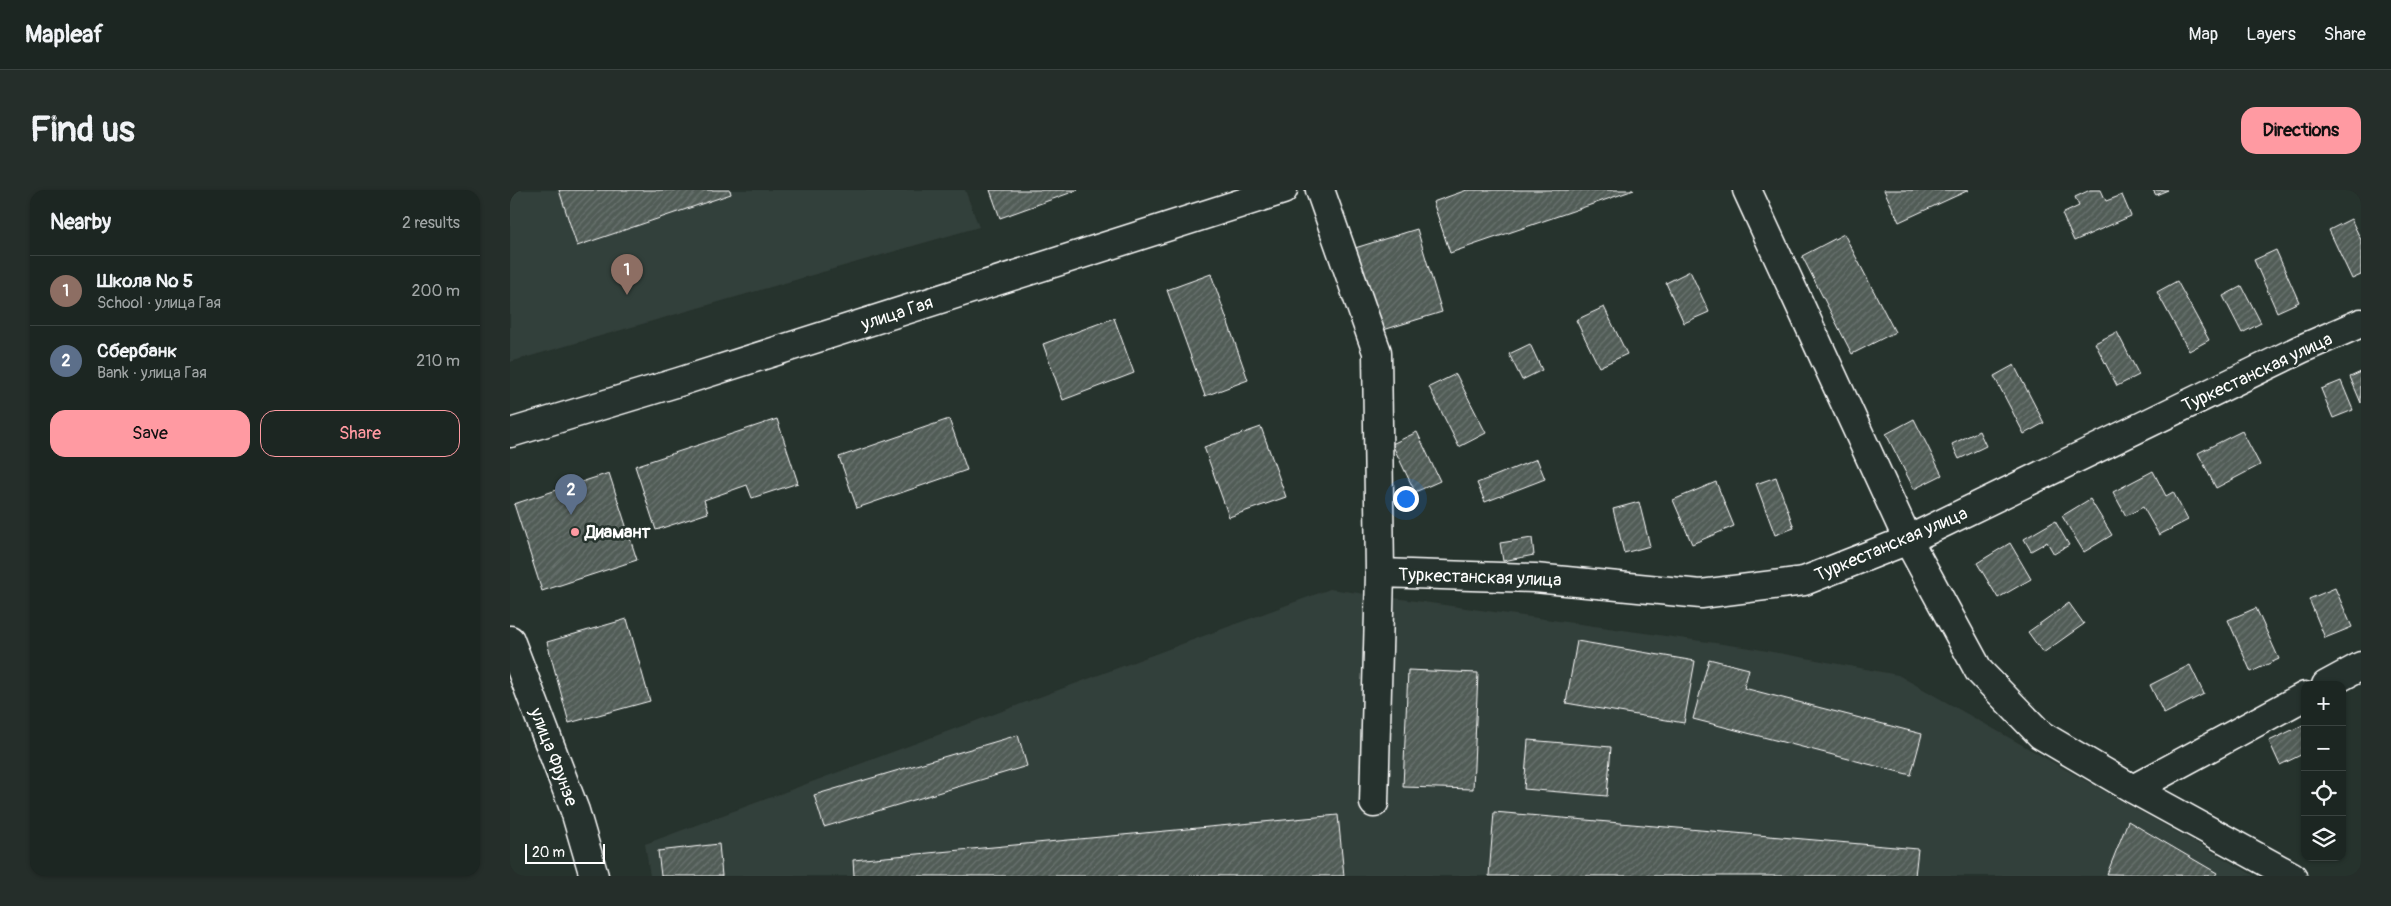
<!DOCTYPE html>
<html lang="en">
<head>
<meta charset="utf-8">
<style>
  :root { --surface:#1c2622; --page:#252e2a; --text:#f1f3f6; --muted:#a0a5a5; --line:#3a4340; --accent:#ff9aa2 }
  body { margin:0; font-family:Pangolin,sans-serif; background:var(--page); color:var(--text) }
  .controls { position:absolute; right:15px; bottom:15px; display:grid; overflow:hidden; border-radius:10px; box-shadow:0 1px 4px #0004 }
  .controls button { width:45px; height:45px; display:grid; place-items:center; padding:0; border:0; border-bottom:1px solid var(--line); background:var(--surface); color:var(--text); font:25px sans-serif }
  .scale { position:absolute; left:15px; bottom:12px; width:80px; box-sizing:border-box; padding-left:5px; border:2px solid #fff; border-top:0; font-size:14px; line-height:18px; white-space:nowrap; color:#fff; -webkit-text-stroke:4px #26332d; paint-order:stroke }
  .you { position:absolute; left:895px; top:308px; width:18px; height:18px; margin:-12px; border:4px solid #fff; border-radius:50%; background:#1a73e8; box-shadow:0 0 0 8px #1a73e833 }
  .badge { display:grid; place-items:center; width:32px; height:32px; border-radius:50%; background:var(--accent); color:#fff; font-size:16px; font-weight:700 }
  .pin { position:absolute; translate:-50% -41px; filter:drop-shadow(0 1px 2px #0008) }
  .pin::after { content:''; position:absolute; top:26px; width:18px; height:15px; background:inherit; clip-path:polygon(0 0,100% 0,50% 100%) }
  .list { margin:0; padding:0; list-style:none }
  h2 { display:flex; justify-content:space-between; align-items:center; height:65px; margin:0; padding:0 20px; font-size:21px }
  h2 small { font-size:16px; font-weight:400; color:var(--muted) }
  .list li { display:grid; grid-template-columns:32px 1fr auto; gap:15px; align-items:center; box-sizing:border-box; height:70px; padding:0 20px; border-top:1px solid var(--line) }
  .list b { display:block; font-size:19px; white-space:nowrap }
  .list p { margin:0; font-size:16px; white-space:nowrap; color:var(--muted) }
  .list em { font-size:16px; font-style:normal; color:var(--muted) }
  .actions { display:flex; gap:10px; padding:15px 20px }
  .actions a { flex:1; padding:11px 0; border:1px solid var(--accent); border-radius:15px; text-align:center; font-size:18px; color:var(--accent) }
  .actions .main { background:var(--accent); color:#111 }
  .icon { flex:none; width:28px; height:28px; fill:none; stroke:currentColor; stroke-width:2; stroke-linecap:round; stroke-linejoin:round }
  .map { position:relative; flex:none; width:1851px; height:686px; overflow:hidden; border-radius:15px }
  header { display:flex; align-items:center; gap:30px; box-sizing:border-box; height:70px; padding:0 25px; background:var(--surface); border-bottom:1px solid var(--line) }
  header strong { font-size:24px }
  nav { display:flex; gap:28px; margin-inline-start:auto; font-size:18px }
  .intro { display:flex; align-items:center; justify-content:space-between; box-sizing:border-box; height:120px; padding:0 30px }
  h1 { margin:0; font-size:35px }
  .button { padding:12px 22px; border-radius:15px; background:var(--accent); color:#111; font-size:18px; font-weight:700 }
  main { display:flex; gap:30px; padding:0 30px }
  aside { flex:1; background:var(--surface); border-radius:15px; box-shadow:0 1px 4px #0004 }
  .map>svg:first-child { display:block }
  .built { fill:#333f3a }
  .building { fill:url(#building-hatch); stroke:#fff }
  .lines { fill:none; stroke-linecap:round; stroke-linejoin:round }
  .minor-casing { stroke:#fff; stroke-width:31 }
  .minor { stroke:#26332d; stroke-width:28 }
  .poi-dot { fill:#ff9aa2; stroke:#26332d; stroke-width:2 }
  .labels { text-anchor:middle; stroke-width:5; stroke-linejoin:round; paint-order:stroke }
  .street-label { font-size:18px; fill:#fff; stroke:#26332d }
  .poi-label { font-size:18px; font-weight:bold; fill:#fff; stroke:#26332d; text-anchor:start }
</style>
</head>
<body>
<header>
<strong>Mapleaf</strong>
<nav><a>Map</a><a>Layers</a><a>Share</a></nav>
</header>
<div class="intro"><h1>Find us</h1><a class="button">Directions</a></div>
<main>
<aside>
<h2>Nearby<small>2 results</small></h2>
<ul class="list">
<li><span class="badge" style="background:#8d6e63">1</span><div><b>Школа № 5</b><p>School · улица Гая</p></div><em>200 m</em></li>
<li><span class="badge" style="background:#5c6f8a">2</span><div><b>Сбербанк</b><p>Bank · улица Гая</p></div><em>210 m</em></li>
</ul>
<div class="actions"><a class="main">Save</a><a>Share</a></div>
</aside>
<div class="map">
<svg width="1851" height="686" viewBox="0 0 1851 686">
  <defs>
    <pattern id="building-hatch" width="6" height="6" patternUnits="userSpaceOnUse" patternTransform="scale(1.25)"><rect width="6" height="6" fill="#515c57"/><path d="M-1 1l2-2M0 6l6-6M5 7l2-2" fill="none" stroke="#6b7470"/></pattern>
  </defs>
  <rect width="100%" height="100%" fill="#26332d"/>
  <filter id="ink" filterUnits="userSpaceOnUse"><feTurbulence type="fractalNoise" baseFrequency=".02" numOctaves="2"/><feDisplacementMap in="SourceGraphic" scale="10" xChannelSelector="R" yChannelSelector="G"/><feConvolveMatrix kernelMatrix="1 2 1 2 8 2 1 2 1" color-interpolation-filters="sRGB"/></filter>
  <g filter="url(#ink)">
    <!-- built -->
    <path class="built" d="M0,0H455L469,37L0,172Z
      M820,399L1241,458L1388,485L1745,686H140L135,654Z"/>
    <!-- building -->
    <path class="building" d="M49,0H220L221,4L67,56Z
      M480,0H568L490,28Z
      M957,0H1124L940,63L923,12Z
      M1374,0H1459L1389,32Z
      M1580,0H1591L1596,11L1612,5L1621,26L1564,51L1552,24L1569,16L1565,7Z
      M1643,0H1658L1646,5Z
      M1841,29L1851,50V85L1842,89L1819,40Z
      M907,39L932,122L870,141L845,58Z
      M1334,44L1385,142L1342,164L1292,66Z
      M1766,60L1789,112L1767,122L1744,70Z
      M1180,81L1199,122L1174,133L1156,93Z
      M701,84L738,190L695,206L657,100Z
      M1667,91L1699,150L1679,161L1647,102Z
      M1732,96L1751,133L1732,143L1713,106Z
      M1094,117L1117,164L1089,177L1066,130Z
      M604,128L624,183L553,210L533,154Z
      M1607,142L1629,185L1607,196L1585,153Z
      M1020,154L1032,180L1012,190L999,164Z
      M1504,175L1534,233L1514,244L1484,186Z
      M1851,182V213L1840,187Z
      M946,184L976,243L949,257L919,197Z
      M1831,191L1843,220L1823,228L1811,199Z
      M267,229L288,293L242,308L237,295L194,310L198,323L146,340L125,276Z
      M439,229L457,280L347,318L329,267Z
      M1404,229L1432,285L1404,299L1376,244Z
      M751,237L776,307L719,327L694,257Z
      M1469,241L1476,256L1449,269L1442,254Z
      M1732,241L1750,275L1706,298L1688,263Z
      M907,242L930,291L905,302L882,254Z
      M1027,269L1035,289L975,312L967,293Z
      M1643,281L1656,306L1663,302L1678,330L1649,345L1633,317L1616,326L1603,302Z
      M99,283L127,370L32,401L4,314Z
      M1266,287L1284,338L1265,345L1246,294Z
      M1206,292L1224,336L1182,354L1163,310Z
      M1580,309L1602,345L1574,362L1552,326Z
      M1129,312L1140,356L1114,363L1103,319Z
      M1545,331L1559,355L1544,364L1537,352L1521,361L1514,349Z
      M1022,348L1024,365L993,371L990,353Z
      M1500,353L1521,389L1488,408L1467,373Z
      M1825,398L1842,437L1815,448L1799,409Z
      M1559,413L1574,434L1533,463L1518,442Z
      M1746,418L1769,469L1741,482L1718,430Z
      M117,429L140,511L59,533L37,452Z
      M1067,451L1185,471L1174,533L1056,513Z
      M1199,469L1239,479L1234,498L1412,544L1401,585L1183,529Z
      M1680,475L1694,504L1654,524L1640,495Z
      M898,480L968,483L963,599L893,597Z
      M1795,534V563L1770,575L1759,551Z
      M508,545L517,576L314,637L304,605Z
      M1018,550L1101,557L1097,606L1014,599Z
      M984,622L1408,659L1405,686H979Z
      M828,625L834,686H344L343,670Z
      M1618,631L1707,683L1705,686L1597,684Z
      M209,654L212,686H151L148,661Z"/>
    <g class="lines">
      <defs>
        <path id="minor" d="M810,0L867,162L870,383L864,613
          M1237,0L1398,350L1469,481L1531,545L1623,599L1782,686
          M0,243L169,192L773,0
          M870,383L1025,388L1191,404L1294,391L1398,350L1791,159L1851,133
          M0,450L65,621L84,686
          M1816,495L1851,476
          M1623,599L1795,506"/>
      </defs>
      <!-- minor casing -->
      <use href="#minor" class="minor-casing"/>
      <!-- minor -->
      <use href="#minor" class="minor"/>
    </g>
  </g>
  <!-- markers -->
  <circle class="poi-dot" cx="65" cy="342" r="5"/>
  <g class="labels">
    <!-- street labels -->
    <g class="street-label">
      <text transform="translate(387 123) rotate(-18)" y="6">улица Гая</text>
      <text transform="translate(1747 182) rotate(-25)" y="6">Туркестанская улица</text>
      <text transform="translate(1381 354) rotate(-23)" y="6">Туркестанская улица</text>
      <text transform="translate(970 387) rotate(2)" y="6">Туркестанская улица</text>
      <text transform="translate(44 567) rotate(69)" y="6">улица Фрунзе</text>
    </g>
    <!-- poi labels -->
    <g class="poi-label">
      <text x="75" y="348">Диамант</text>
    </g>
  </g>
</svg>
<div class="controls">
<button>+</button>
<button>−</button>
<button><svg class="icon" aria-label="locate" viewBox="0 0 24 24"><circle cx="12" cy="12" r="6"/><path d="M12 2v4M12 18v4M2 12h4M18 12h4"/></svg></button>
<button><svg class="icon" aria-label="layers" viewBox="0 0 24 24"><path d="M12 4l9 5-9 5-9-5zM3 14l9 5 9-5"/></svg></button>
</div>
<div class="scale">20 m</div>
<div class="you"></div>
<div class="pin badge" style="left:117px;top:105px;background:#8d6e63">1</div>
<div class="pin badge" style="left:61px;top:325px;background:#5c6f8a">2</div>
</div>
</main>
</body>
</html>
